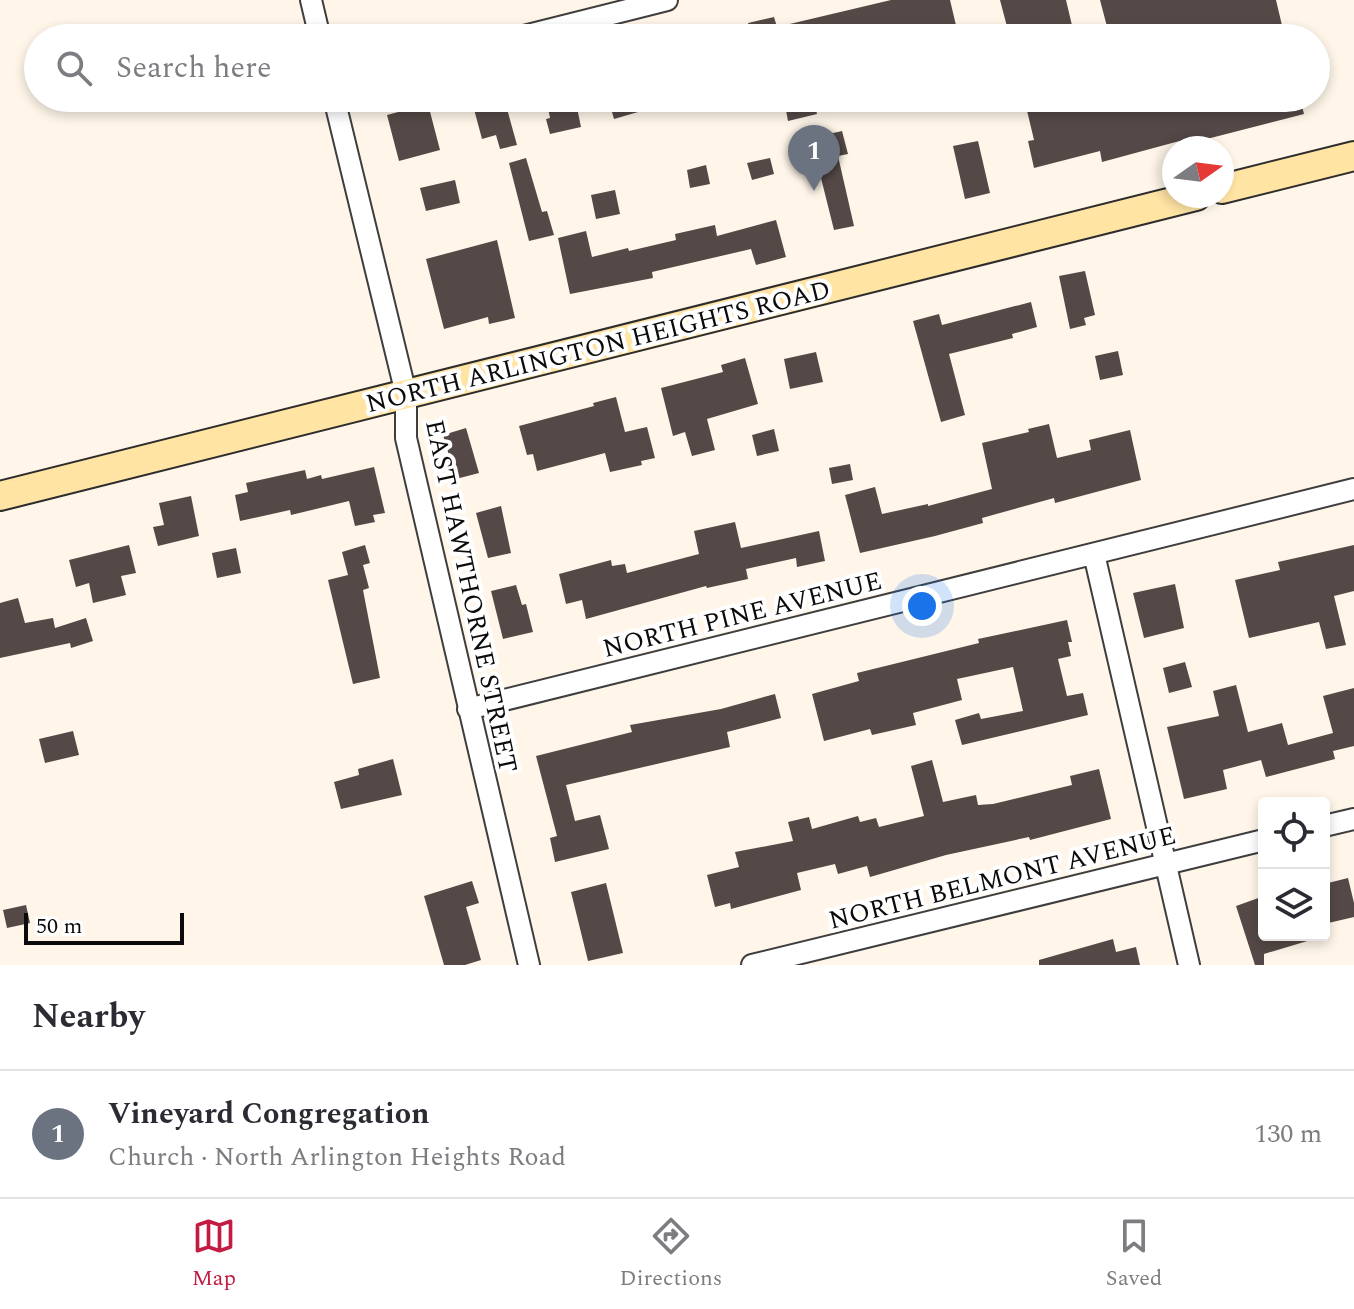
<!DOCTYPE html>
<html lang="en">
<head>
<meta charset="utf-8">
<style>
  :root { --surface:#fff; --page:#f7f7f7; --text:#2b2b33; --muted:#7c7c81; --line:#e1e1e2; --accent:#c31b41 }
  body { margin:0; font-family:Spectral,serif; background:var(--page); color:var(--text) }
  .controls { position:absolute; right:24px; bottom:24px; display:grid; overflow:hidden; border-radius:8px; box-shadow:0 4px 12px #0003 }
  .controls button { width:72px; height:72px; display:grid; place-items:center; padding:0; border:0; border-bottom:2px solid var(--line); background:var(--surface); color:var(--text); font:40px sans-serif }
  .compass { position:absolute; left:1162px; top:136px; width:72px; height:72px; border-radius:50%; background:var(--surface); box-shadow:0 4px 12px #0003; rotate:76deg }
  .scale { position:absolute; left:24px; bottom:20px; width:160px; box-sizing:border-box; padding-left:8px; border:4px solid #0b0b0b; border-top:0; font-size:22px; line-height:28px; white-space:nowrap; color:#0b0b0b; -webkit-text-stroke:6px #fff; paint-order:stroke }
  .you { position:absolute; left:922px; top:606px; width:28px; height:28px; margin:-20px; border:6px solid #fff; border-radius:50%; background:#1a73e8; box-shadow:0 0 0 12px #1a73e833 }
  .badge { display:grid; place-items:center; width:52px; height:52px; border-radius:50%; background:var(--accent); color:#fff; font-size:26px; font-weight:700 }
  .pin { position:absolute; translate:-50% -66px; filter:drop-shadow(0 2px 4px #0008) }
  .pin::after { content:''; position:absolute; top:42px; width:28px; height:24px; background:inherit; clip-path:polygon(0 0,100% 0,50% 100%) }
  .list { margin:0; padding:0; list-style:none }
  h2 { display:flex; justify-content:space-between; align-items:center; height:104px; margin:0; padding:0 32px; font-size:34px }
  h2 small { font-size:26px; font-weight:400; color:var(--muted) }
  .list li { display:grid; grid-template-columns:52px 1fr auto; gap:24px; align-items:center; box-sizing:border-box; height:128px; padding:0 32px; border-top:2px solid var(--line) }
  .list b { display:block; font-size:30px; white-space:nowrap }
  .list p { margin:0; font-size:26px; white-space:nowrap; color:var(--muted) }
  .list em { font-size:26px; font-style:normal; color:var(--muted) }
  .icon { flex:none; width:44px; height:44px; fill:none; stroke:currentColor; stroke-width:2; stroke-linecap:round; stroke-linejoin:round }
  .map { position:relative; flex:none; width:1354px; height:965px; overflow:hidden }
  .search { position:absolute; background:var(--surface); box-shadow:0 4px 12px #0003; left:24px; right:24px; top:24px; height:88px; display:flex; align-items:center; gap:20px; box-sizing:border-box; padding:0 28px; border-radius:44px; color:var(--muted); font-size:30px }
  .sheet { height:232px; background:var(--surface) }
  nav { display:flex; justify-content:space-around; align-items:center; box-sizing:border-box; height:112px; border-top:2px solid var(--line); background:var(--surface); font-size:22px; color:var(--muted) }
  nav a { display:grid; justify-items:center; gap:4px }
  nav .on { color:var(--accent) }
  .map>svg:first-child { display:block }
  .building { fill:#544946 }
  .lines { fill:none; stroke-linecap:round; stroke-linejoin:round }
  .minor-casing { stroke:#3e3e3e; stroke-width:24 }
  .secondary-casing { stroke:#2d2d2d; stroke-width:32 }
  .minor { stroke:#fff; stroke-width:20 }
  .secondary { stroke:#ffe4a4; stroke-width:28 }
  .labels { text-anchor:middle; stroke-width:8; stroke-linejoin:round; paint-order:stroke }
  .street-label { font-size:26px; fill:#0b0b0b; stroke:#fff }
</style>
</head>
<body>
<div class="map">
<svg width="1354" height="965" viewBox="0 0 1354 965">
  <rect width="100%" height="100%" fill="#fff6e9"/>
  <!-- building -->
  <path class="building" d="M891,0H950L959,38H752L748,23L774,17L777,27Z
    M1000,0H1066L1075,38H1010Z
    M1100,0H1276L1285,38H1110Z
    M471,98H504L517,145L500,149L496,135L482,139Z
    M546,98H575L581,127L550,134L546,119L550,118Z
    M608,98H669V103L614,119Z
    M813,98L817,114L788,121L785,105Z
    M1024,98H1300L1304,114L1199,141L1198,136L1102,162L1100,151L1034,168L1028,141L1034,140Z
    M428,104L440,150L399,161L387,115Z
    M842,131L848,154L838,156L854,226L834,230L811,138Z
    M978,141L990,193L965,199L953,146Z
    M526,158L542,212L547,211L554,235L529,241L509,163Z
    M770,158L774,174L752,180L747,163Z
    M706,165L710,184L690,188L687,170Z
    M455,180L460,203L426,211L420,188Z
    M615,190L620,214L596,219L591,195Z
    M776,220L786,257L756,265L751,249L652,272L653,278L570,294L558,238L586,231L592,257L628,248L629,251L676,240L675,234L715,225L717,236Z
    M497,240L515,318L489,324L488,317L444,329L426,259Z
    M1085,271L1095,315L1084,318L1086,325L1070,329L1059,276Z
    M1031,302L1037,327L1012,334L1013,338L949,354L965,415L941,422L913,321L939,314L942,325Z
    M1118,351L1123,375L1100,380L1095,356Z
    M816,352L823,382L790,389L784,359Z
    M745,358L758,404L707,419L715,450L692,456L685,432L673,436L661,388L723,372L721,365Z
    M616,397L625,432L647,427L655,458L641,461L642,465L610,472L605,453L537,471L533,454L527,455L519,426L594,406L593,403Z
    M1049,424L1057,458L1091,450L1089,440L1130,430L1141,480L1055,503L1054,498L982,518L983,523L935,536L860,553L845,495L875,487L882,514L928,504V506L992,489L982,443L1029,432L1028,429Z
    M466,428L479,473L456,479L443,435Z
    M774,429L779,451L757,456L752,435Z
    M850,464L853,480L832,484L829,468Z
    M374,467L385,513L373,515L375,522L355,526L349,501L291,515L290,510L240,521L235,495L248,492L246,483L305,470L307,479L321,475L322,479Z
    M191,496L199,536L158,546L153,527L164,525L159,503Z
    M501,506L511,553L488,558L476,513Z
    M735,522L741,548L819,531L825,561L797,567L796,558L746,569L748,579L707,588L706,586L586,619L582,600L566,604L559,574L611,560L612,566L625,564L627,573L699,554L694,531Z
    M129,545L136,573L121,576L126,595L93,603L89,583L76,587L69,560Z
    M365,545L370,563L363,565L369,588L363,590L380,678L353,684L328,580L348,575L342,552Z
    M1354,545V591L1334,596L1346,645L1326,649L1319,622L1249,638L1235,580L1280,570L1278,562Z
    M236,548L241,573L217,578L212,553Z
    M1175,584L1184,628L1144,638L1133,593Z
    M516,585L522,605L526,604L533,632L503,639L491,591Z
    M18,598L25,623L53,618L55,628L86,618L93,641L71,648L70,643L0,658V603Z
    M1067,620L1072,642H1068L1071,656L1058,659L1067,696L1083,693L1088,715L962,745L955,720L979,713L981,719L1023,711L1013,667L957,679L962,700L913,713L916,725L872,735L870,729L824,741L812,694L859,681L857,673L979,643L978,639Z
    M1185,662L1192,687L1169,693L1163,668Z
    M1236,685L1248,732L1282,723L1288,745L1333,733L1323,696L1354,688V746L1333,751L1335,759L1266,777L1261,760L1223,770L1227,789L1184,799L1167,727L1219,716L1213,691Z
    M775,694L781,718L727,732L730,747L566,785L575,821L600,815L609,849L555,862L550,838L557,836L536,756L632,732L630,725L721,709Z
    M73,731L79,755L45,763L39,739Z
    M393,759L402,795L341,809L334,782L359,775L358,769Z
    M932,760L943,802L976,795L978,805L993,804L1072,785L1070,776L1099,769L1111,819L1030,840L1029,837L946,855L870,877L867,866L838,874L835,864L797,873L801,890L731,909L730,903L715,907L707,875L739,867L735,852L793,841L788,822L809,817L812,829L858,816L860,822L876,818L879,827L924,816L911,766Z
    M1348,878L1354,903V917L1324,924V884Z
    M472,881L479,903L466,907L481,960L465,965H444L424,896Z
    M606,883L623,953L588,961L571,892Z
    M1264,896V935H1313L1314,939L1264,954V965H1255L1236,906Z
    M26,905L30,923L7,928L3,910Z
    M1113,939L1116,952L1136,947L1140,965H1039V960Z"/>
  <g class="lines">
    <defs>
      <path id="minor" d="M311,0L320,38
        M516,38L667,0
        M334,98L406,394V438L529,965
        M1094,554L1189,965
        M468,709L1354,489
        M1324,826L1354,819
        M752,965L1264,840"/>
      <path id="secondary" d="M1222,189L1354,156
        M0,496L1196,196"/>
    </defs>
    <!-- minor casing -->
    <use href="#minor" class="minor-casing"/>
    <!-- secondary casing -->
    <use href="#secondary" class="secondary-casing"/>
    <!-- minor -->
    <use href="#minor" class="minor"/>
    <!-- secondary -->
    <use href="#secondary" class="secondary"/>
  </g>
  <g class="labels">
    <!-- street labels -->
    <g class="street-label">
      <text transform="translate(598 346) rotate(-14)" y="9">NORTH ARLINGTON HEIGHTS ROAD</text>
      <text transform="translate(472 596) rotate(78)" y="9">EAST HAWTHORNE STREET</text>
      <text transform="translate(742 614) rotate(-14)" y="9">NORTH PINE AVENUE</text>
      <text transform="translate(1002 877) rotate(-14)" y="9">NORTH BELMONT AVENUE</text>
    </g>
  </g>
</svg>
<div class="controls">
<button><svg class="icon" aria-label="locate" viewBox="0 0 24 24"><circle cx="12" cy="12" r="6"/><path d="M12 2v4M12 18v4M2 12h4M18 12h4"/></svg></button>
<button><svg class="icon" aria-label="layers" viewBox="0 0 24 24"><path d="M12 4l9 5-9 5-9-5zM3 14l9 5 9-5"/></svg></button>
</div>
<svg class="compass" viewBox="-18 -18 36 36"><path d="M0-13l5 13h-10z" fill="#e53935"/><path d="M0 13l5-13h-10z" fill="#7c7c81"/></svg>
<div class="scale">50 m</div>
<div class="you"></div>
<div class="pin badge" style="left:814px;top:191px;background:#6b7280">1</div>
<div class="search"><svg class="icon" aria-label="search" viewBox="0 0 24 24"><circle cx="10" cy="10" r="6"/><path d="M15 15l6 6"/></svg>Search here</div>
</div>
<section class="sheet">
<h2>Nearby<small></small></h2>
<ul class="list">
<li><span class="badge" style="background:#6b7280">1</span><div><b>Vineyard Congregation</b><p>Church · North Arlington Heights Road</p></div><em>130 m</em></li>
</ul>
</section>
<nav>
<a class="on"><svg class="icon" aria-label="map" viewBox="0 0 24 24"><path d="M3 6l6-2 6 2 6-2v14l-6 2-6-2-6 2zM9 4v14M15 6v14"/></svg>Map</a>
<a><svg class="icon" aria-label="directions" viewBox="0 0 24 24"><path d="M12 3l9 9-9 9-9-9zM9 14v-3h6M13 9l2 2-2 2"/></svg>Directions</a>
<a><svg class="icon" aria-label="saved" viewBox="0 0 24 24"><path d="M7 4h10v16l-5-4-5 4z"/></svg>Saved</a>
</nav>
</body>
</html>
